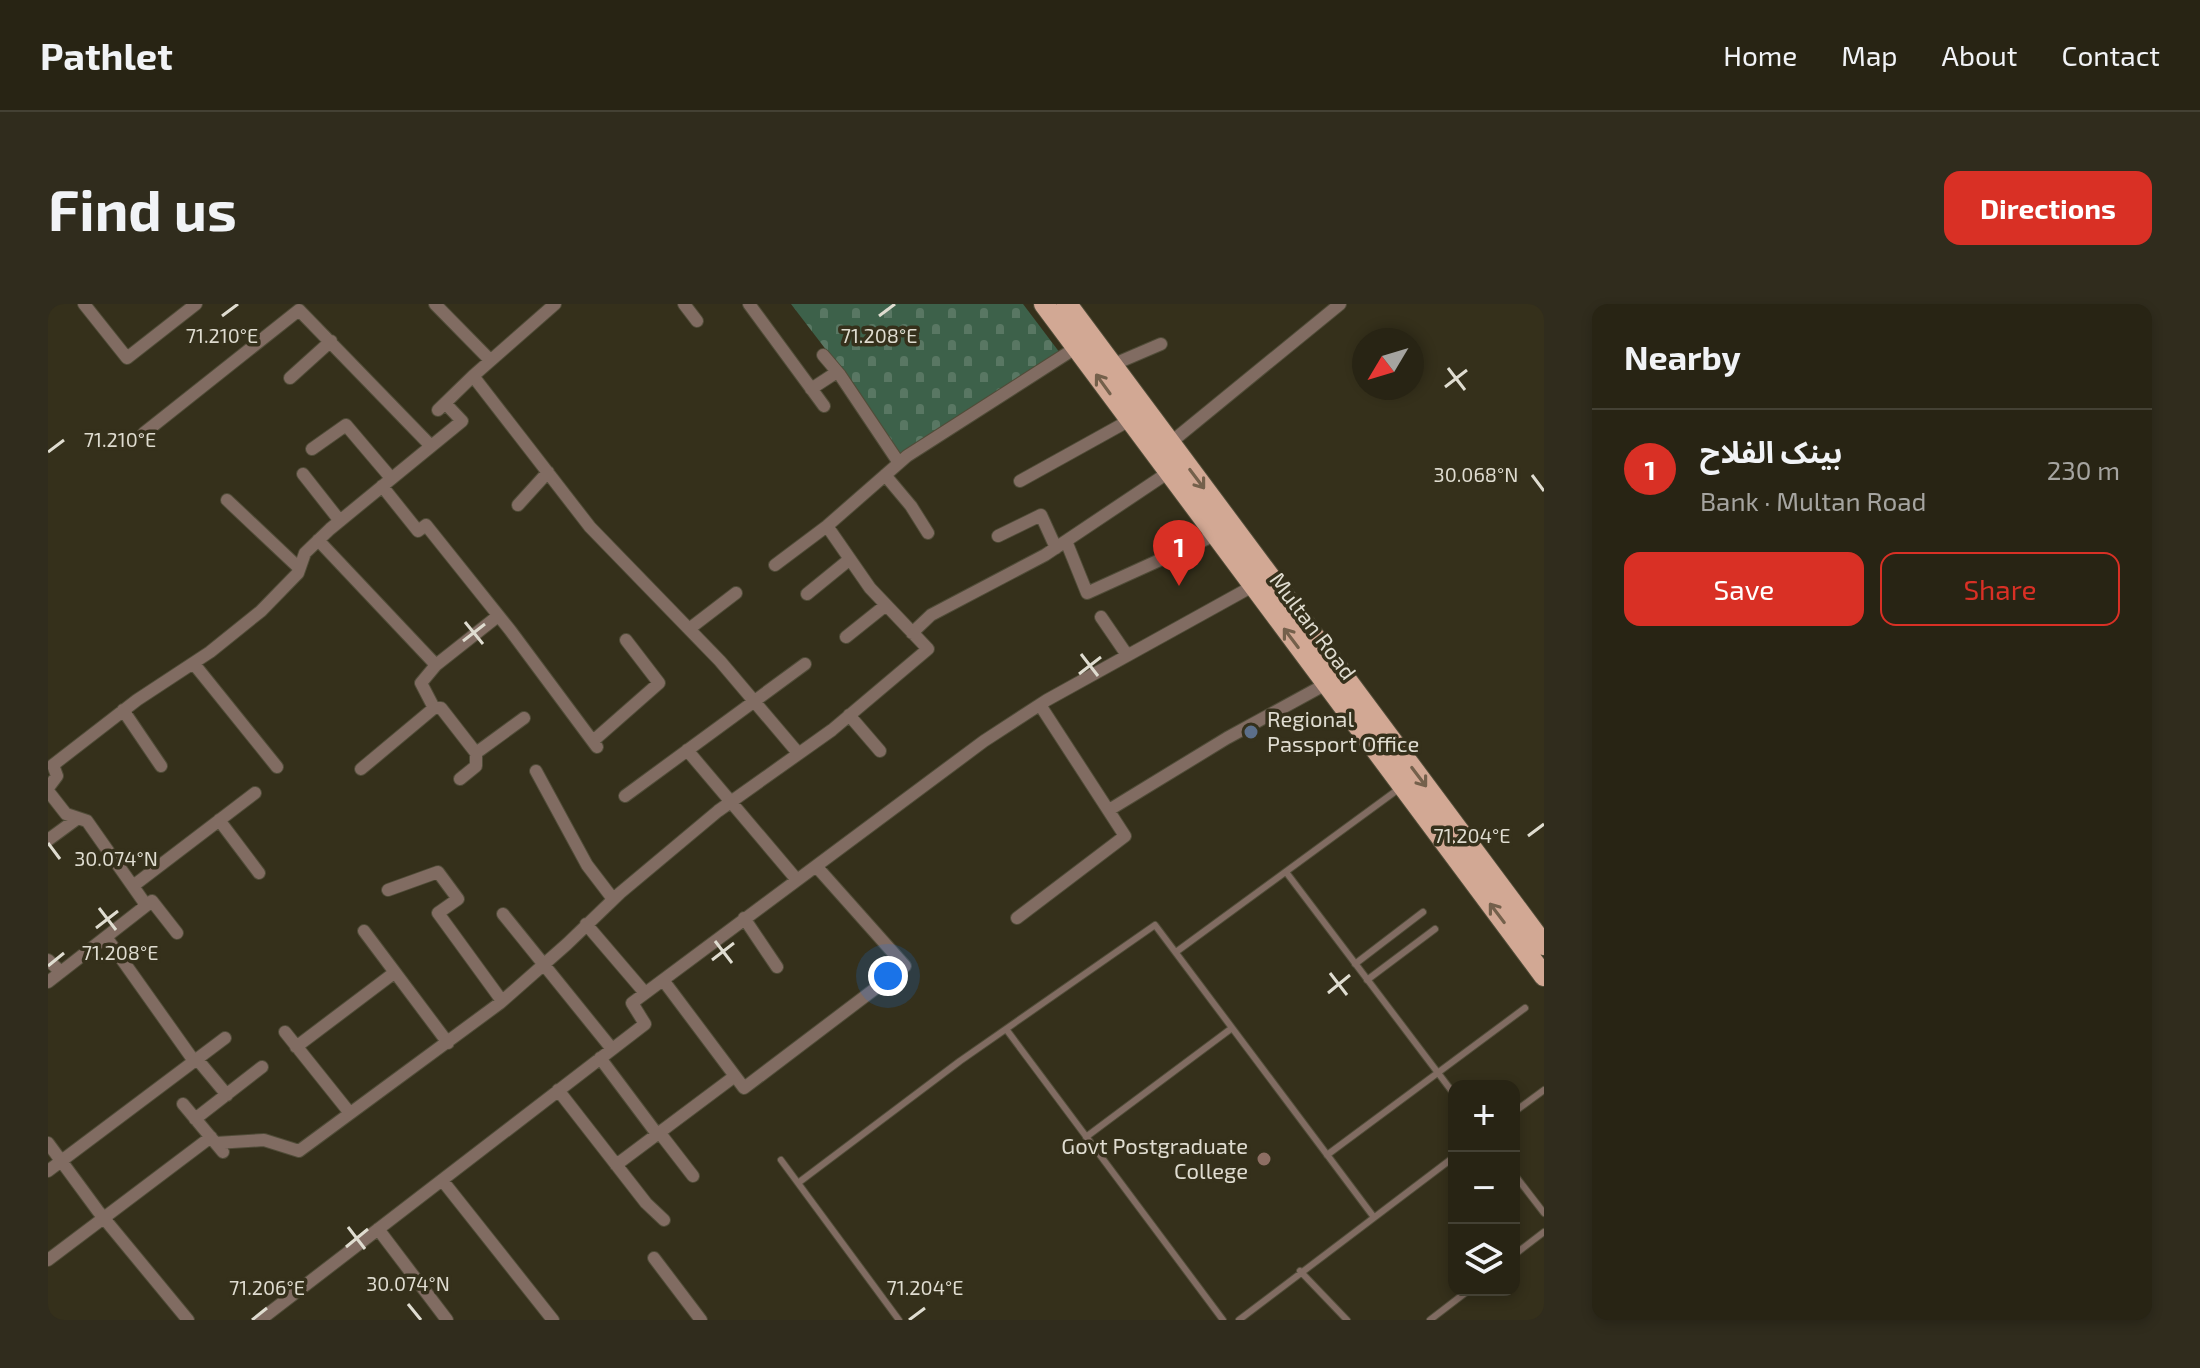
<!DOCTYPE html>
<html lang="en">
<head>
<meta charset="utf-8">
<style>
  :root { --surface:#282414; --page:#302c1d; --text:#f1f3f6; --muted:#a5a4a0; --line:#444134; --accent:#d93025 }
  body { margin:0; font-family:"Exo 2","Noto Sans Arabic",sans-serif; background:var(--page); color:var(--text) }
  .controls { position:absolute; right:24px; bottom:24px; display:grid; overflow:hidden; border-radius:16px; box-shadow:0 4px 12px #0003 }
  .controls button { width:72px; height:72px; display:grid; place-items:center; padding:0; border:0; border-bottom:2px solid var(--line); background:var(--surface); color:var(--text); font:40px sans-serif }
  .compass { position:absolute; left:1304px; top:24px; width:72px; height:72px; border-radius:50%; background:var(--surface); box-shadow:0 4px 12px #0003; rotate:232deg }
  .you { position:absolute; left:840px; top:672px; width:28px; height:28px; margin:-20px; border:6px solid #fff; border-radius:50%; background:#1a73e8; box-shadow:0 0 0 12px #1a73e833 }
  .badge { display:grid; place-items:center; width:52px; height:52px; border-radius:50%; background:var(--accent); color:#fff; font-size:26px; font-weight:700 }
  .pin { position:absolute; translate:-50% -66px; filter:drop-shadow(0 2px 4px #0008) }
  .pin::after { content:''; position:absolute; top:42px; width:28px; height:24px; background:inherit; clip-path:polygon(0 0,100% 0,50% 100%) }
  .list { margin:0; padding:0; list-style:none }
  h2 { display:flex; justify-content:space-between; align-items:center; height:104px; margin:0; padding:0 32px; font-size:34px }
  h2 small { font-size:26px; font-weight:400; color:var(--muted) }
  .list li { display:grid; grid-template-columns:52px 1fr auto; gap:24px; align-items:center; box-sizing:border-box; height:120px; padding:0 32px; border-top:2px solid var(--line) }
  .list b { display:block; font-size:30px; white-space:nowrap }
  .list p { margin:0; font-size:26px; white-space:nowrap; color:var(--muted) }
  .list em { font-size:26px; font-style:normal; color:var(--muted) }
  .actions { display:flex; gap:16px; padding:24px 32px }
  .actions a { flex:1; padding:18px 0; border:2px solid var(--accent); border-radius:16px; text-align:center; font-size:28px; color:var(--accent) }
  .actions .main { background:var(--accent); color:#fff }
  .icon { flex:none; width:44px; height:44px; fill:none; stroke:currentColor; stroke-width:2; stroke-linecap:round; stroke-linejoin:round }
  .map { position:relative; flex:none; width:1496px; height:1016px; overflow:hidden; border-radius:16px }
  header { display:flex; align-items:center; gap:48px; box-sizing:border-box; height:112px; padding:0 40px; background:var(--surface); border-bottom:2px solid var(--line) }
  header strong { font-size:38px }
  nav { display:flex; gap:44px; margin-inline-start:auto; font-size:28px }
  .intro { display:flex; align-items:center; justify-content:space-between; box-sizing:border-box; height:192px; padding:0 48px }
  h1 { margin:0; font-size:56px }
  .button { padding:20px 36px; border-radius:16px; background:var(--accent); color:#fff; font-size:28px; font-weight:700 }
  main { display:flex; gap:48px; padding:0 48px }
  aside { flex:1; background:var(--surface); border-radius:16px; box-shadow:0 4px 12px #0003 }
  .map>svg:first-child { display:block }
  .cemetery { fill:url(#cemetery-stones) }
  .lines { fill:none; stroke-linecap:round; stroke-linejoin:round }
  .service-casing { stroke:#504c38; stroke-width:8 }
  .minor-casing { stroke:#504c38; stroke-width:14 }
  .primary-casing { stroke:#504c38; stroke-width:22 }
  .service { stroke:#816c62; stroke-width:6 }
  .minor { stroke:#816c62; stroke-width:12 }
  .primary { stroke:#d2a894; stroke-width:20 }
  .oneway { stroke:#74604b }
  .ticks { fill:none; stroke:#dfdcd0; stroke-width:3 }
  .service-dot { fill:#5c6f8a; stroke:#35301b; stroke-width:3 }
  .education-dot { fill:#8d6e63; stroke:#35301b; stroke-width:3 }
  .labels { text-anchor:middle; stroke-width:7; stroke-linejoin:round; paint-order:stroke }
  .street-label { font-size:22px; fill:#dfdcd0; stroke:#35301b }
  .poi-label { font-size:22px; fill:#dfdcd0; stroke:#35301b; text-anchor:start }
  .ticks-label { font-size:20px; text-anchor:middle; fill:#dfdcd0; stroke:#35301b; stroke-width:7; stroke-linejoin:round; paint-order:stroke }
</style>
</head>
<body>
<header>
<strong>Pathlet</strong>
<nav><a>Home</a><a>Map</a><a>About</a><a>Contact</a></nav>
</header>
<div class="intro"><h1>Find us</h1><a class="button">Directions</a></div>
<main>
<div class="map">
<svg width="1496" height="1016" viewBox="0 0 1496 1016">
  <defs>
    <pattern id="cemetery-stones" width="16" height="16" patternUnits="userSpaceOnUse" patternTransform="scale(2)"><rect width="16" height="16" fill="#3d614a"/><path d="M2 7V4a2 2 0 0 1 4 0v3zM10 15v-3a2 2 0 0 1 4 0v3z" fill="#597763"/></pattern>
  </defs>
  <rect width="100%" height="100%" fill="#35301b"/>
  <!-- cemetery -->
  <path class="cemetery" d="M743,0H975L1012,49L853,152L792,64Z"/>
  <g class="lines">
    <defs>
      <path id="service" d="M1238,568L1406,790
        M1128,648L1352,484
        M1307,660L1375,608
        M1319,676L1387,625
        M958,725L1175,1016
        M1466,808L1496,786
        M1038,833L1184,724
        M1279,851L1477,704
        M733,856L851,1016
        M1466,870L1496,909
        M750,879L912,757L1107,621L1325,912
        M1466,951L1496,928
        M1252,967L1299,1016
        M1191,1016L1406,853
        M1382,1016L1421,986"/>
      <path id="minor" d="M36,0L79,54L148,0
        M387,0L442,56
        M636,0L649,17
        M701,0L776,102
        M775,51L792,71L851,159
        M1064,61L1113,40
        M425,72L542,223L672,357L750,449
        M242,74L283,37
        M763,85L789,68
        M390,106L425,72L507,0
        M96,129L251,6L383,142
        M1122,139L1292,0
        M264,145L298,121L343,174
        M255,170L292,217
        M837,171L863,202L880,229
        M972,177L1082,116
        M334,182L370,227L378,221L462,326L549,443
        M179,196L251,264
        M470,201L500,168
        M950,232L993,211L1008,244
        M270,236L388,361
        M1018,237L1039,289L1167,231
        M727,261L779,222L859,152L1029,43
        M759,290L802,255
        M1053,313L1079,351
        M641,325L688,289
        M864,329L883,311L997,251L1121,168
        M798,333L838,301
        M146,360L229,463
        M75,406L113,462
        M801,411L832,447
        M545,437L611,379L578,336
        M639,446L749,576
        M428,449L393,404H386L373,379L388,361L450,312
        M313,465L386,404
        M488,467L539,561L565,595
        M412,475L428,462V449L476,414
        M0,484L9,472L5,461L14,454L89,396L162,348L213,307L250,269L257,249L282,225L414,117L397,99
        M0,487L18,510L39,517L98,601
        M577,492L757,360
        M1061,506L1179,434L1278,380
        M171,516L211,569
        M0,536L30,514
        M85,582L207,489
        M340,586L390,568L410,595L390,609L454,697
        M455,610L564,745
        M696,614L729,663
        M969,614L1077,532L992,401
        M538,620L597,689
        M316,627L400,739
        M58,633L146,757
        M0,656L13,668
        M615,676L696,784L857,662L768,562
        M0,678L104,597L129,629
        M237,728L301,808
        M248,743L346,669
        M552,754L609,830
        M149,755L179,791
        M510,786L598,899L616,916
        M135,800L175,848
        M147,815L214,763
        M611,828L645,872
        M0,839L50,907L140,1016
        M168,839L216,836L251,847L452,699L519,640L572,589L670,507L784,426L880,345L822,284L779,222
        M568,861L687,772
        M0,867L177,734
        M394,876L505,1016
        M330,925L399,1016
        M606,954L653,1016
        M0,956L163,833
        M212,1016L597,720L584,699L936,437L999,396L1205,282"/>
      <path id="primary" d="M996,0L1496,672
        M1019,0L1496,641"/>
    </defs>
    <!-- service casing -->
    <use href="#service" class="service-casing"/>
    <!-- minor casing -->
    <use href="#minor" class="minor-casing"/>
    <!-- primary casing -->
    <use href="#primary" class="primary-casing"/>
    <!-- service -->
    <use href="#service" class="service"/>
    <!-- minor -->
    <use href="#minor" class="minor"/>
    <!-- primary -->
    <use href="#primary" class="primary"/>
  </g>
  <!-- one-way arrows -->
  <defs><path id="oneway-shaft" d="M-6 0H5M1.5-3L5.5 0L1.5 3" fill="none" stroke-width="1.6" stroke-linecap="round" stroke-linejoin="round" transform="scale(2)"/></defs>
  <g class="oneway">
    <use href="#oneway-shaft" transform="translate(1055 80) rotate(-126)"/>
    <use href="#oneway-shaft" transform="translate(1149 175) rotate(53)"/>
    <use href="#oneway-shaft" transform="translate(1243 334) rotate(-127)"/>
    <use href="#oneway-shaft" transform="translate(1371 473) rotate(53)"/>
    <use href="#oneway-shaft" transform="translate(1449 609) rotate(-127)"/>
  </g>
  <!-- ticks -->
  <path class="ticks" d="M174,12L190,0M831,12L847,0M1400,64L1417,86M1397,83L1419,66M0,148L16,136M1484,171L1496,187M417,318L435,340M415,337L437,320M1033,350L1050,372M1031,370L1053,353M1480,532L1496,520M0,539L12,555M51,604L68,626M48,624L70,607M667,637L684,659M664,656L686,639M0,662L16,649M1282,669L1299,691M1280,689L1302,671M300,923L317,945M298,943L320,925M360,1000L373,1016M204,1016L219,1004M861,1016L877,1004"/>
  <!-- markers -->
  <circle class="service-dot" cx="1203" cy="428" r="8"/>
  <circle class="education-dot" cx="1216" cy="855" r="8"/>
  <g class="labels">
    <!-- street labels -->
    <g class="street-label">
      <text transform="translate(1265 322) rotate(53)" y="8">Multan Road</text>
    </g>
    <!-- poi labels -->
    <g class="poi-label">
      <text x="1219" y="423">Regional<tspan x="1219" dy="25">Passport Office</tspan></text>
      <text x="1200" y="850" text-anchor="end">Govt Postgraduate<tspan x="1200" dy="25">College</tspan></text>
    </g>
  </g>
  <g class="ticks-label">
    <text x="831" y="39">71.208°E</text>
    <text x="174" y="39">71.210°E</text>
    <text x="72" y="143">71.210°E</text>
    <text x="1428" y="178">30.068°N</text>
    <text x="1424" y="539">71.204°E</text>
    <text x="68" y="562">30.074°N</text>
    <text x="72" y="656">71.208°E</text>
    <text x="360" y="987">30.074°N</text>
    <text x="219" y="991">71.206°E</text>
    <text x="877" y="991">71.204°E</text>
  </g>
</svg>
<div class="controls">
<button>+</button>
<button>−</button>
<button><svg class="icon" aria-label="layers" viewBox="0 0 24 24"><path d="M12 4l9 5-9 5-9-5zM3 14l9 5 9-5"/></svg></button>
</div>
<svg class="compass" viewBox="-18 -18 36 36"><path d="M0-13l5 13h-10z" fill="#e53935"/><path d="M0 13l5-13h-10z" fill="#a5a4a0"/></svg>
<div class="you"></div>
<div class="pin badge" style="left:1131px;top:282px">1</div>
</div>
<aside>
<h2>Nearby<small></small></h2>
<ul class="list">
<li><span class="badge">1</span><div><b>بینک الفلاح</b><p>Bank · Multan Road</p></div><em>230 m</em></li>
</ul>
<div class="actions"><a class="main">Save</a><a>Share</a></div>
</aside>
</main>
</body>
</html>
